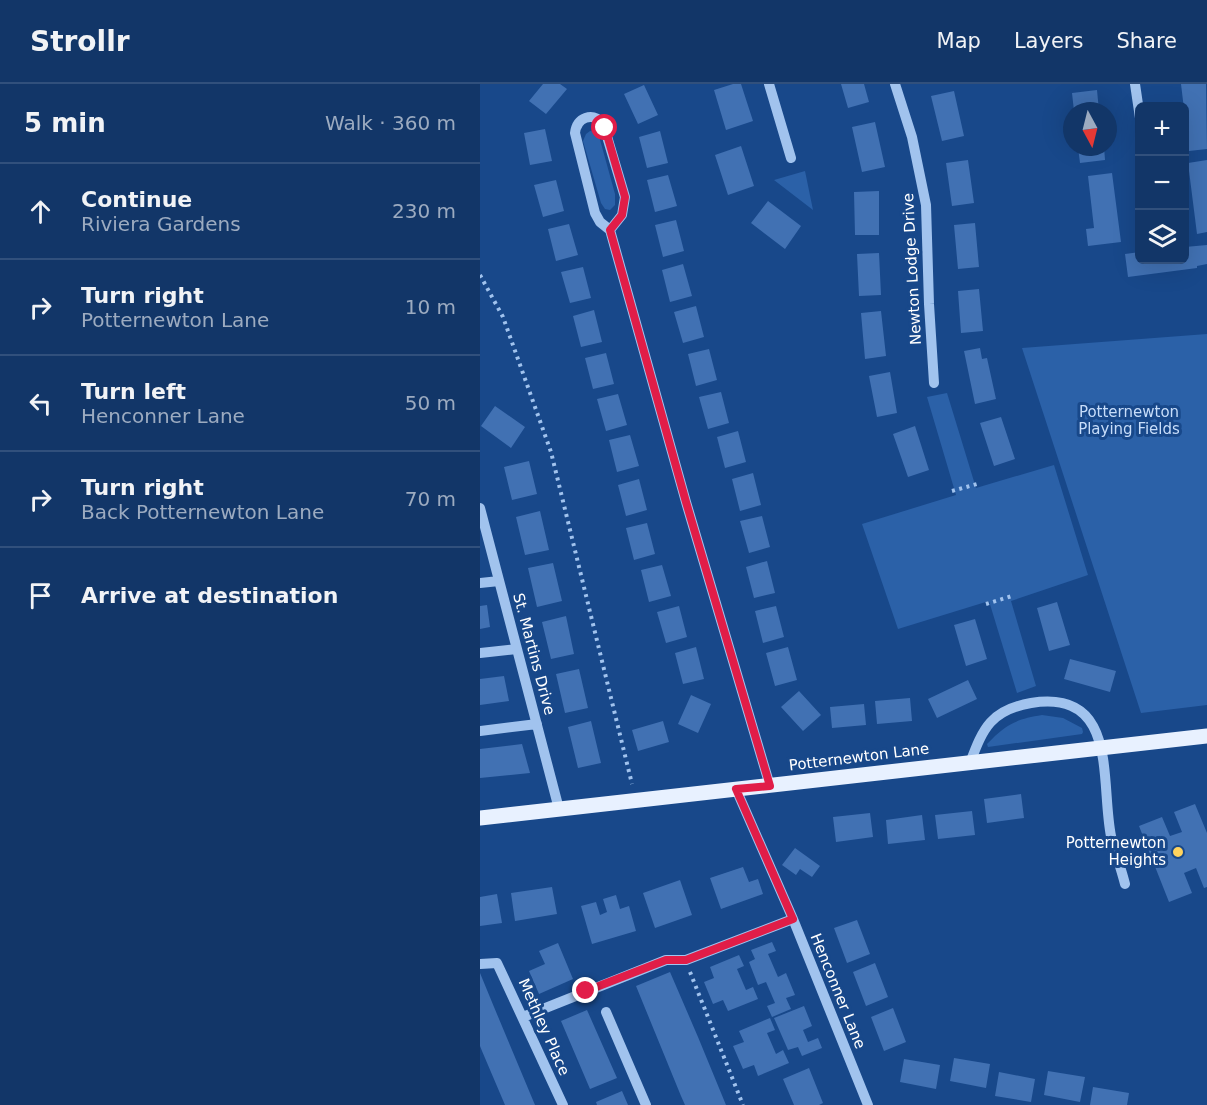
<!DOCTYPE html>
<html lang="en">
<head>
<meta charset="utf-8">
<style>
  :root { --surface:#123668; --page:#1b3e6e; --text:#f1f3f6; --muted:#9cabc0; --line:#31507c }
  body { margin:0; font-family:"DejaVu Sans",sans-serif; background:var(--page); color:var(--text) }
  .controls { position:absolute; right:18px; top:18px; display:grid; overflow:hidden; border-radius:9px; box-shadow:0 6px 24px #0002 }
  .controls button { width:54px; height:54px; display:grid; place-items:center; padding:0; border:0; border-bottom:2px solid var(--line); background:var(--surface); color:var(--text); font:30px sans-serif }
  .compass { position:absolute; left:583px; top:18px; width:54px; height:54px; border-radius:50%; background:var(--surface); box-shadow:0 6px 24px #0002; rotate:173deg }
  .stop { position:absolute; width:18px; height:18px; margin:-14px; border:4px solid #e11d48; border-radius:50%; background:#fff }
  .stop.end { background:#e11d48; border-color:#fff; box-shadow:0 2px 6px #0008 }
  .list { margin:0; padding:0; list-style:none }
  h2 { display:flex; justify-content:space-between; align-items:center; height:78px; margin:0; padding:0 24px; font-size:26px }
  h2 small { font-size:20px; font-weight:400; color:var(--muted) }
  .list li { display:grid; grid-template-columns:39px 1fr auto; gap:18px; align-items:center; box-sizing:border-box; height:96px; padding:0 24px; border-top:2px solid var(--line) }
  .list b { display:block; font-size:22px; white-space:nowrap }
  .list p { margin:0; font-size:20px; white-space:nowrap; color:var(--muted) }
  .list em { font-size:20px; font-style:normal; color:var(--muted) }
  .icon { flex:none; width:33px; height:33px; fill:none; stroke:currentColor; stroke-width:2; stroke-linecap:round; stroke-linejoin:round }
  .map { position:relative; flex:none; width:727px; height:1021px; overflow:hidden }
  header { display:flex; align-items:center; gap:36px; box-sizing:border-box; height:84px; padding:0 30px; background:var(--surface); border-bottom:2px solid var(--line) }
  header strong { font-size:28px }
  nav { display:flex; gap:33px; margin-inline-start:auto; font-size:21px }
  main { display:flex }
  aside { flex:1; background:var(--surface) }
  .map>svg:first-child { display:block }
  .green { fill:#2b61a8 }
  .building { fill:#4171b3 }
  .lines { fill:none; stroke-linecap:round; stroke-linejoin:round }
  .path { stroke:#a1c3ee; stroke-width:4; stroke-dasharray:3 4.5; stroke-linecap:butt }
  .minor { stroke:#a1c3ee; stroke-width:10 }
  .major { stroke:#e8f1ff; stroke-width:15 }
  .route { stroke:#e11d48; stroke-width:8 }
  .poi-dot { fill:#ffd35e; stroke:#18488a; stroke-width:2 }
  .labels { text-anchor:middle; stroke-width:6; stroke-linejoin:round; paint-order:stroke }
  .street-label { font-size:15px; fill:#fff; stroke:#18488a }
  .park-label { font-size:15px; fill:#c7ddfa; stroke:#18488a }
  .poi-label { font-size:15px; fill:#fff; stroke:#18488a; text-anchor:end }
</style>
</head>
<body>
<header>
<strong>Strollr</strong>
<nav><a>Map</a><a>Layers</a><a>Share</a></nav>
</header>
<main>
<aside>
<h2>5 min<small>Walk · 360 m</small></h2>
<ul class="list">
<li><svg class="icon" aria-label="ahead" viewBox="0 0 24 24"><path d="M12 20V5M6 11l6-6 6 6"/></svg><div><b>Continue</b><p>Riviera Gardens</p></div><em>230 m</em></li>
<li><svg class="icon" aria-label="right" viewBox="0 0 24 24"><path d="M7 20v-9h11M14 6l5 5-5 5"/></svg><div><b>Turn right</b><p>Potternewton Lane</p></div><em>10 m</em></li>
<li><svg class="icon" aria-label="left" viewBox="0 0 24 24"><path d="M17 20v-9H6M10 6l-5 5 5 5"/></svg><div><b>Turn left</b><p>Henconner Lane</p></div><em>50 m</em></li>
<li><svg class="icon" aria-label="right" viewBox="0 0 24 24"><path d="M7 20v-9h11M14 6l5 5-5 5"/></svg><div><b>Turn right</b><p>Back Potternewton Lane</p></div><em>70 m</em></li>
<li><svg class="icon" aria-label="arrive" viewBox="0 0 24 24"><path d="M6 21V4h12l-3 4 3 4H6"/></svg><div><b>Arrive at destination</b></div></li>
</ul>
</aside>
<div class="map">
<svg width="727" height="1021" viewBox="0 0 727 1021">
  <rect width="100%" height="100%" fill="#18488a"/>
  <!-- green -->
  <path class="green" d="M110,47L116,48L119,52L135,110V121L130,126L125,125L121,119L103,57L106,50Z
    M325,87L333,126L294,96Z
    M727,250V621L661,629L542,264Z
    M467,309L496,404L574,381L608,491L531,517L556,602L537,609L509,517L418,545L382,440L476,411L447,313Z
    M562,631L583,634L602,644L603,648L602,650L508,663L507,660C525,641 536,635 562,631Z"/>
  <!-- building -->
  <path class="building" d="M63,0H80L87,5L66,30L49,17Z
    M253,0H261L273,37L246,46L234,6Z
    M361,0H384L389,18L368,24Z
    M701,0H726L727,65L709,67Z
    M164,1L178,31L158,40L144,10Z
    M617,6L619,27H594L592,9Z
    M474,7L484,52L462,57L451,12Z
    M395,38L405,83L382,88L372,43Z
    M65,45L72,77L50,81L44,49Z
    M180,47L188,79L167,84L159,53Z
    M261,62L274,102L248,111L235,71Z
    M598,63H624L625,76L600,79Z
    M488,76L494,119L472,122L466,79Z
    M727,76V148L717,150L708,79Z
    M632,89L641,158L608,162L606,145L614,144L608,92Z
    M188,91L197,122L175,128L167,96Z
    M76,96L84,127L63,133L54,101Z
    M399,107V151H375L374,108Z
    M288,117L321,142L305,165L271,139Z
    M196,136L204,167L183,173L175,141Z
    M495,139L499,183L478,185L474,141Z
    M89,140L98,171L76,177L68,145Z
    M727,161V180L717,182V184L648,193L645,170L660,168V176H705V163Z
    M399,169L401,211L379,212L377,170Z
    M203,180L212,212L190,218L182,186Z
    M103,183L111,214L90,219L81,188Z
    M499,205L503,247L481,249L478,207Z
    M216,222L224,253L203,259L194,228Z
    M114,226L122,258L101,263L93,232Z
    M401,227L406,272L385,275L381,229Z
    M500,264L502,275L507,274L516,315L495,320L484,267Z
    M229,265L237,296L216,302L208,270Z
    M126,269L134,300L113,305L105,274Z
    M410,288L417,329L397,333L389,292Z
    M241,308L249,339L228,345L219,313Z
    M138,310L147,341L126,347L117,315Z
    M15,322L45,343L31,364L1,342Z
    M521,333L535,375L514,382L500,339Z
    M435,342L449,386L428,393L413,350Z
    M258,347L266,378L245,384L237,353Z
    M150,351L159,382L137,388L129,356Z
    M49,377L57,410L32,416L24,383Z
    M273,389L281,421L260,427L252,395Z
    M159,395L167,426L146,432L138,401Z
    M60,427L69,466L45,471L36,433Z
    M282,432L290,463L269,469L260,437Z
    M167,439L175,470L154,476L146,444Z
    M287,477L295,509L274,514L266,483Z
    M73,479L82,517L57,523L48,484Z
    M182,481L191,512L169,518L161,486Z
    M577,518L590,561L569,567L557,524Z
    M7,521L10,543L0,545V522Z
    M199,522L207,553L186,559L177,528Z
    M296,522L304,553L283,559L275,527Z
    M86,532L94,570L71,575L62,538Z
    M495,535L507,575L486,582L474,541Z
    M216,563L224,595L203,600L195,569Z
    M308,563L317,596L295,602L286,569Z
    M590,575L636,587L630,608L584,595Z
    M99,585L108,624L85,629L76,590Z
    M24,592L29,617L0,621V595Z
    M488,596L497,615L457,634L448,615Z
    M319,607L341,631L323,647L301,623Z
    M211,611L231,620L218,649L198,640Z
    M430,614L432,637L397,640L395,617Z
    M384,620L386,641L352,644L350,623Z
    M111,637L121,679L98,684L88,643Z
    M183,637L189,658L158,667L152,646Z
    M42,660L50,689L0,694V665Z
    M541,710L544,734L507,739L504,715Z
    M715,720L727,749V803L724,804L716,784L704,789L712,809L689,818L659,742L682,733L690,752L702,748L694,728Z
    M492,727L495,751L458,755L455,731Z
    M390,729L393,753L356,758L353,733Z
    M442,731L445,756L408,760L406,736Z
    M315,764L340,782L332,793L320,785L316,791L302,781Z
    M263,783L269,798L278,795L283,810L241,825L230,794Z
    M200,796L212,831L175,844L163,809Z
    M72,803L77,830L35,837L31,809Z
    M17,810L22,839L0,842V813Z
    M136,811L140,825L149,822L156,847L112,860L101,822L116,818L120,831L127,828L123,815Z
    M377,836L390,870L367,879L354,844Z
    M292,858L296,867L288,870L298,893L306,889L315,911L306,914L311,925L292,933L287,922L295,919L286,898L278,901L269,878L275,875L271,866Z
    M78,859L93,895L59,910L49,887L65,880L59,867Z
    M259,871L264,882L257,885L266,906L273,903L278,915L248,927L243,916L233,920L224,898L234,894L230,883Z
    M395,879L408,913L386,922L373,888Z
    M190,888L218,953L246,1021H205L201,1012L156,902Z
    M0,889L14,923L55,1021H25L2,967L0,962Z
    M324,922L332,942L323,946L328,958L338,954L342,964L322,972L318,963L308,966L294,934Z
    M413,924L426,958L404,967L391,933Z
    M107,926L137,994L110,1005L81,937Z
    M290,934L295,946L287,949L296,970L303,966L309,979L278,992L274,981L263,985L253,962L264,958L259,947Z
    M474,974L510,980L506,1004L470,997Z
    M424,975L460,981L456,1005L420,998Z
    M329,984L343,1019L339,1021H314L303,995Z
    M568,987L605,993L600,1018L564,1011Z
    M519,988L555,995L551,1018L515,1012Z
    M613,1003L649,1009L647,1021H610Z
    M142,1007L148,1021H117L116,1018Z"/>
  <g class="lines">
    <!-- path -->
    <path class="path" d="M0,191L23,233L71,368L152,700
      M472,407L497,400
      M506,520L532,512
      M210,888L263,1021"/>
    <!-- minor -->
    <path class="minor" d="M289,0L311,74
      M415,0L432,53L446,121L449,220L454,299
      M655,0L660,34
      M130,146L142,131L145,113L123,39C112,28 97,33 95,49L115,129L120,138L130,146L206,418L290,702
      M0,424L79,725
      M0,499L19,497
      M0,569L37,565
      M0,647L57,640
      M490,679C503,644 511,626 551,619C639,605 620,697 631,752C635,768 641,784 645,800
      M256,705L313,835L388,1021
      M0,880L17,879L83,1021
      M126,928L166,1021
      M43,933L186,876H206L313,835"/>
    <!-- major -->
    <path class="major" d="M0,734L727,652"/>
  </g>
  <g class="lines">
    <!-- route -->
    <path class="route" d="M106,907L186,876H206L313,835L256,705L290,702L206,418L130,146L142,131L145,113L125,44"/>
  </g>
  <!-- markers -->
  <circle class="poi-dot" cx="698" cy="768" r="6"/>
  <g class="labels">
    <!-- street labels -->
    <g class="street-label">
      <text transform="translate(432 185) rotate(-93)" y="5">Newton Lodge Drive</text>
      <text transform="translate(54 570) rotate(75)" y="5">St. Martins Drive</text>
      <text transform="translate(379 673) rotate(-7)" y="5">Potternewton Lane</text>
      <text transform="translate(358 907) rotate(68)" y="5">Henconner Lane</text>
      <text transform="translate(64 943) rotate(66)" y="5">Methley Place</text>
    </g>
    <!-- park labels -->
    <g class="park-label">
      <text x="649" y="333">Potternewton<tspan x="649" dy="17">Playing Fields</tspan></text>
    </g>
    <!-- poi labels -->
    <g class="poi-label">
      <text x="686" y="764">Potternewton<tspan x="686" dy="17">Heights</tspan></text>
    </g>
  </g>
</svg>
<div class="controls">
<button>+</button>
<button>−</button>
<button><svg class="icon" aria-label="layers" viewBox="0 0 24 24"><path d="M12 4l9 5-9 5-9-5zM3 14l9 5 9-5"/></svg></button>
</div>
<svg class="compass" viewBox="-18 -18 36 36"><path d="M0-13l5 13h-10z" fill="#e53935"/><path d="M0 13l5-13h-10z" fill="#9cabc0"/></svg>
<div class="stop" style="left:125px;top:44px"></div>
<div class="stop end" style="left:106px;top:907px"></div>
</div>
</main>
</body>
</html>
